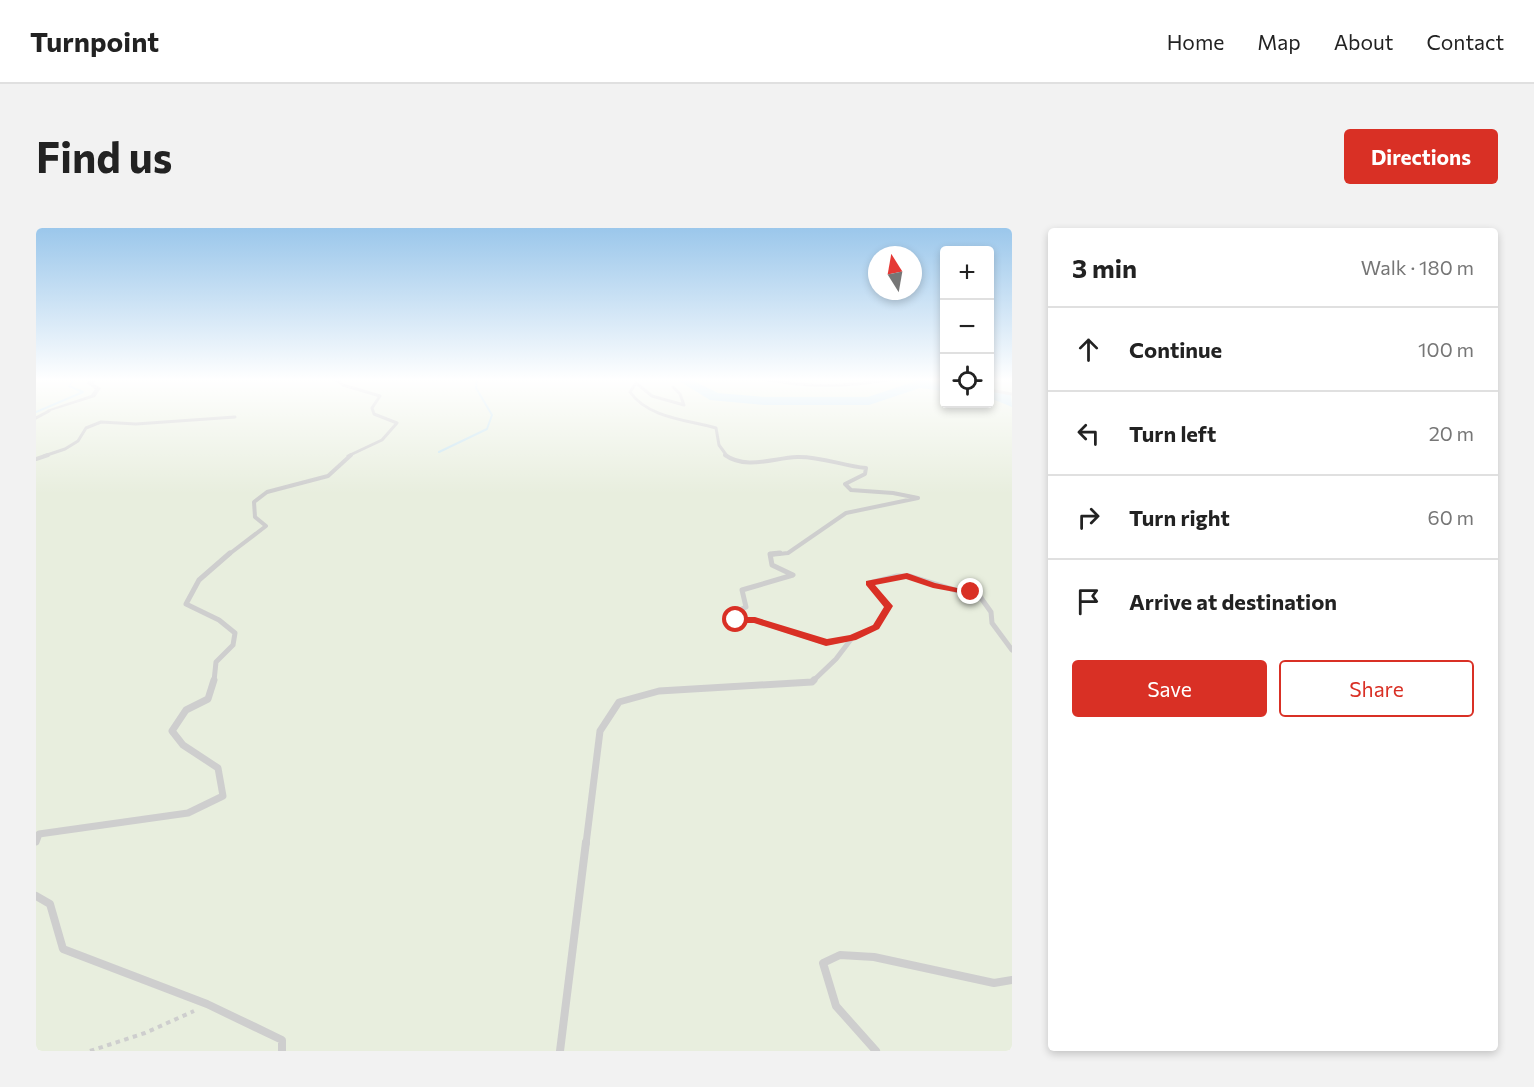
<!DOCTYPE html>
<html lang="en">
<head>
<meta charset="utf-8">
<style>
  :root { --surface:#fff; --page:#f2f2f2; --text:#222; --muted:#767676; --line:#e0e0e0; --accent:#d93025 }
  body { margin:0; font-family:Commissioner,sans-serif; background:var(--page); color:var(--text) }
  .controls { position:absolute; right:18px; top:18px; display:grid; overflow:hidden; border-radius:6px; box-shadow:0 3px 9px #0003 }
  .controls button { width:54px; height:54px; display:grid; place-items:center; padding:0; border:0; border-bottom:2px solid var(--line); background:var(--surface); color:var(--text); font:30px sans-serif }
  .compass { position:absolute; left:832px; top:18px; width:54px; height:54px; border-radius:50%; background:var(--surface); box-shadow:0 3px 9px #0003; rotate:349deg }
  .stop { position:absolute; width:18px; height:18px; margin:-14px; border:4px solid #d93025; border-radius:50%; background:#fff }
  .stop.end { background:#d93025; border-color:#fff; box-shadow:0 2px 6px #0008 }
  .list { margin:0; padding:0; list-style:none }
  h2 { display:flex; justify-content:space-between; align-items:center; height:78px; margin:0; padding:0 24px; font-size:26px }
  h2 small { font-size:20px; font-weight:400; color:var(--muted) }
  .list li { display:grid; grid-template-columns:39px 1fr auto; gap:18px; align-items:center; box-sizing:border-box; height:84px; padding:0 24px; border-top:2px solid var(--line) }
  .list b { display:block; font-size:22px; white-space:nowrap }
  .list em { font-size:20px; font-style:normal; color:var(--muted) }
  .actions { display:flex; gap:12px; padding:18px 24px }
  .actions a { flex:1; padding:14px 0; border:2px solid var(--accent); border-radius:6px; text-align:center; font-size:21px; color:var(--accent) }
  .actions .main { background:var(--accent); color:#fff }
  .icon { flex:none; width:33px; height:33px; fill:none; stroke:currentColor; stroke-width:2; stroke-linecap:round; stroke-linejoin:round }
  .map { position:relative; flex:none; width:976px; height:823px; overflow:hidden; border-radius:6px }
  header { display:flex; align-items:center; gap:36px; box-sizing:border-box; height:84px; padding:0 30px; background:var(--surface); border-bottom:2px solid var(--line) }
  header strong { font-size:28px }
  nav { display:flex; gap:33px; margin-inline-start:auto; font-size:21px }
  .intro { display:flex; align-items:center; justify-content:space-between; box-sizing:border-box; height:144px; padding:0 36px }
  h1 { margin:0; font-size:42px }
  .button { padding:15px 27px; border-radius:6px; background:var(--accent); color:#fff; font-size:21px; font-weight:700 }
  main { display:flex; gap:36px; padding:0 36px }
  aside { flex:1; background:var(--surface); border-radius:6px; box-shadow:0 3px 9px #0003 }
  .map>svg:first-child { display:block }
  .green { fill:#e8eede }
  .lines { fill:none; stroke-linecap:round; stroke-linejoin:round }
  .stream { stroke:#c9e4ef; stroke-width:2 }
  .river { fill:#c9e4ef; fill-rule:evenodd }
  .path { stroke:#cecece; stroke-width:4; stroke-dasharray:4.5 4.5; stroke-linecap:butt }
  .service-far4 { stroke:#cecece; stroke-width:3 }
  .service-far3 { stroke:#cecece; stroke-width:4 }
  .service-far2 { stroke:#cecece; stroke-width:5 }
  .service-far1 { stroke:#cecece; stroke-width:7 }
  .service { stroke:#cecece; stroke-width:8 }
  .minor { fill:#cecece; fill-rule:evenodd }
  .route { fill:#d93025 }
</style>
</head>
<body>
<header>
<strong>Turnpoint</strong>
<nav><a>Home</a><a>Map</a><a>About</a><a>Contact</a></nav>
</header>
<div class="intro"><h1>Find us</h1><a class="button">Directions</a></div>
<main>
<div class="map">
<svg width="976" height="823" viewBox="0 0 976 823">
  <rect width="100%" height="100%" fill="#fff"/>
  <!-- green -->
  <path class="green" d="M0,151H908V176H954V151H976V823H0Z"/>
  <g class="lines">
    <!-- stream -->
    <path class="stream" d="M0,184L47,164L33,158L38,151
      M403,224L451,201L456,187L440,160L441,151"/>
    <!-- river -->
    <path class="river" d="M640,151H654L682,165L729,169H832L883,152L908,155V163L884,160L833,177H729L674,172Z
      M954,162L975,167L976,179L954,170Z"/>
    <!-- path -->
    <path class="path" d="M54,823L109,805L158,783"/>
    <!-- service-far4 -->
    <path class="service-far4" d="M298,151L307,157L344,168L336,180L338,186L361,195L346,212L312,228
      M727,151C771,160 813,159 857,151
      M896,151L908,153
      M637,159L644,166L648,177L616,168L600,155L594,164C612,190 652,192 680,200L683,217L691,228
      M954,162L976,166
      M0,190L13,183
      M8,228L29,221L42,213L50,200L65,194L100,196L199,189"/>
    <!-- service-far3 -->
    <path class="service-far3" d="M689,227C710,242 737,230 761,229C784,228 807,238 830,240L829,246L809,256L815,262L857,265L882,270L810,285L752,325L734,327
      M0,231L12,227
      M192,327L230,298L219,289L218,274L231,264L292,248L315,227"/>
    <!-- service-far2 -->
    <path class="service-far2" d="M744,325L734,326L736,337L757,347L706,362L710,379L691,388L700,392H719L790,415L816,410L840,399L853,378L833,355L861,348H873L945,370L955,384L956,395L976,422
      M178,453L180,434L197,417L199,405L183,392L150,376L163,352L194,325
      M777,453L800,431L816,410"/>
    <!-- service-far1 -->
    <path class="service-far1" d="M0,614L3,606L152,585L187,568L182,540L147,517L136,503L150,482L172,471L178,452
      M550,616L564,503L583,474L623,463L776,454L778,452"/>
    <!-- service -->
    <path class="service" d="M0,668L14,676L27,721L171,776L246,812V823
      M524,823L550,614
      M840,823L800,778L787,735L804,727L838,729L958,755L976,752"/>
    <!-- minor -->
    <path class="minor" d="M56,151H61L57,155L65,160L59,169L11,184V182L55,167L59,161L50,155Z"/>
  </g>
  <!-- sky -->
  <linearGradient id="sky" x2="0" y2="1"><stop stop-color="#9bc7eb"/><stop offset="0.57" stop-color="#fff"/><stop offset="1" stop-color="#fff" stop-opacity="0"/></linearGradient>
  <rect width="976" height="266" fill="url(#sky)"/>
  <!-- route -->
  <path class="route" d="M871,345L899,355L939,364L935,367L897,360L870,351L839,357L857,378L843,401L820,412L790,418L718,395H700L695,392L700,389H719L791,411L814,407L837,397L848,379L830,357V353Z"/>
</svg>
<div class="controls">
<button>+</button>
<button>−</button>
<button><svg class="icon" aria-label="locate" viewBox="0 0 24 24"><circle cx="12" cy="12" r="6"/><path d="M12 2v4M12 18v4M2 12h4M18 12h4"/></svg></button>
</div>
<svg class="compass" viewBox="-18 -18 36 36"><path d="M0-13l5 13h-10z" fill="#e53935"/><path d="M0 13l5-13h-10z" fill="#767676"/></svg>
<div class="stop" style="left:700px;top:392px"></div>
<div class="stop end" style="left:935px;top:364px"></div>
</div>
<aside>
<h2>3 min<small>Walk · 180 m</small></h2>
<ul class="list">
<li><svg class="icon" aria-label="ahead" viewBox="0 0 24 24"><path d="M12 20V5M6 11l6-6 6 6"/></svg><div><b>Continue</b></div><em>100 m</em></li>
<li><svg class="icon" aria-label="left" viewBox="0 0 24 24"><path d="M17 20v-9H6M10 6l-5 5 5 5"/></svg><div><b>Turn left</b></div><em>20 m</em></li>
<li><svg class="icon" aria-label="right" viewBox="0 0 24 24"><path d="M7 20v-9h11M14 6l5 5-5 5"/></svg><div><b>Turn right</b></div><em>60 m</em></li>
<li><svg class="icon" aria-label="arrive" viewBox="0 0 24 24"><path d="M6 21V4h12l-3 4 3 4H6"/></svg><div><b>Arrive at destination</b></div></li>
</ul>
<div class="actions"><a class="main">Save</a><a>Share</a></div>
</aside>
</main>
</body>
</html>
